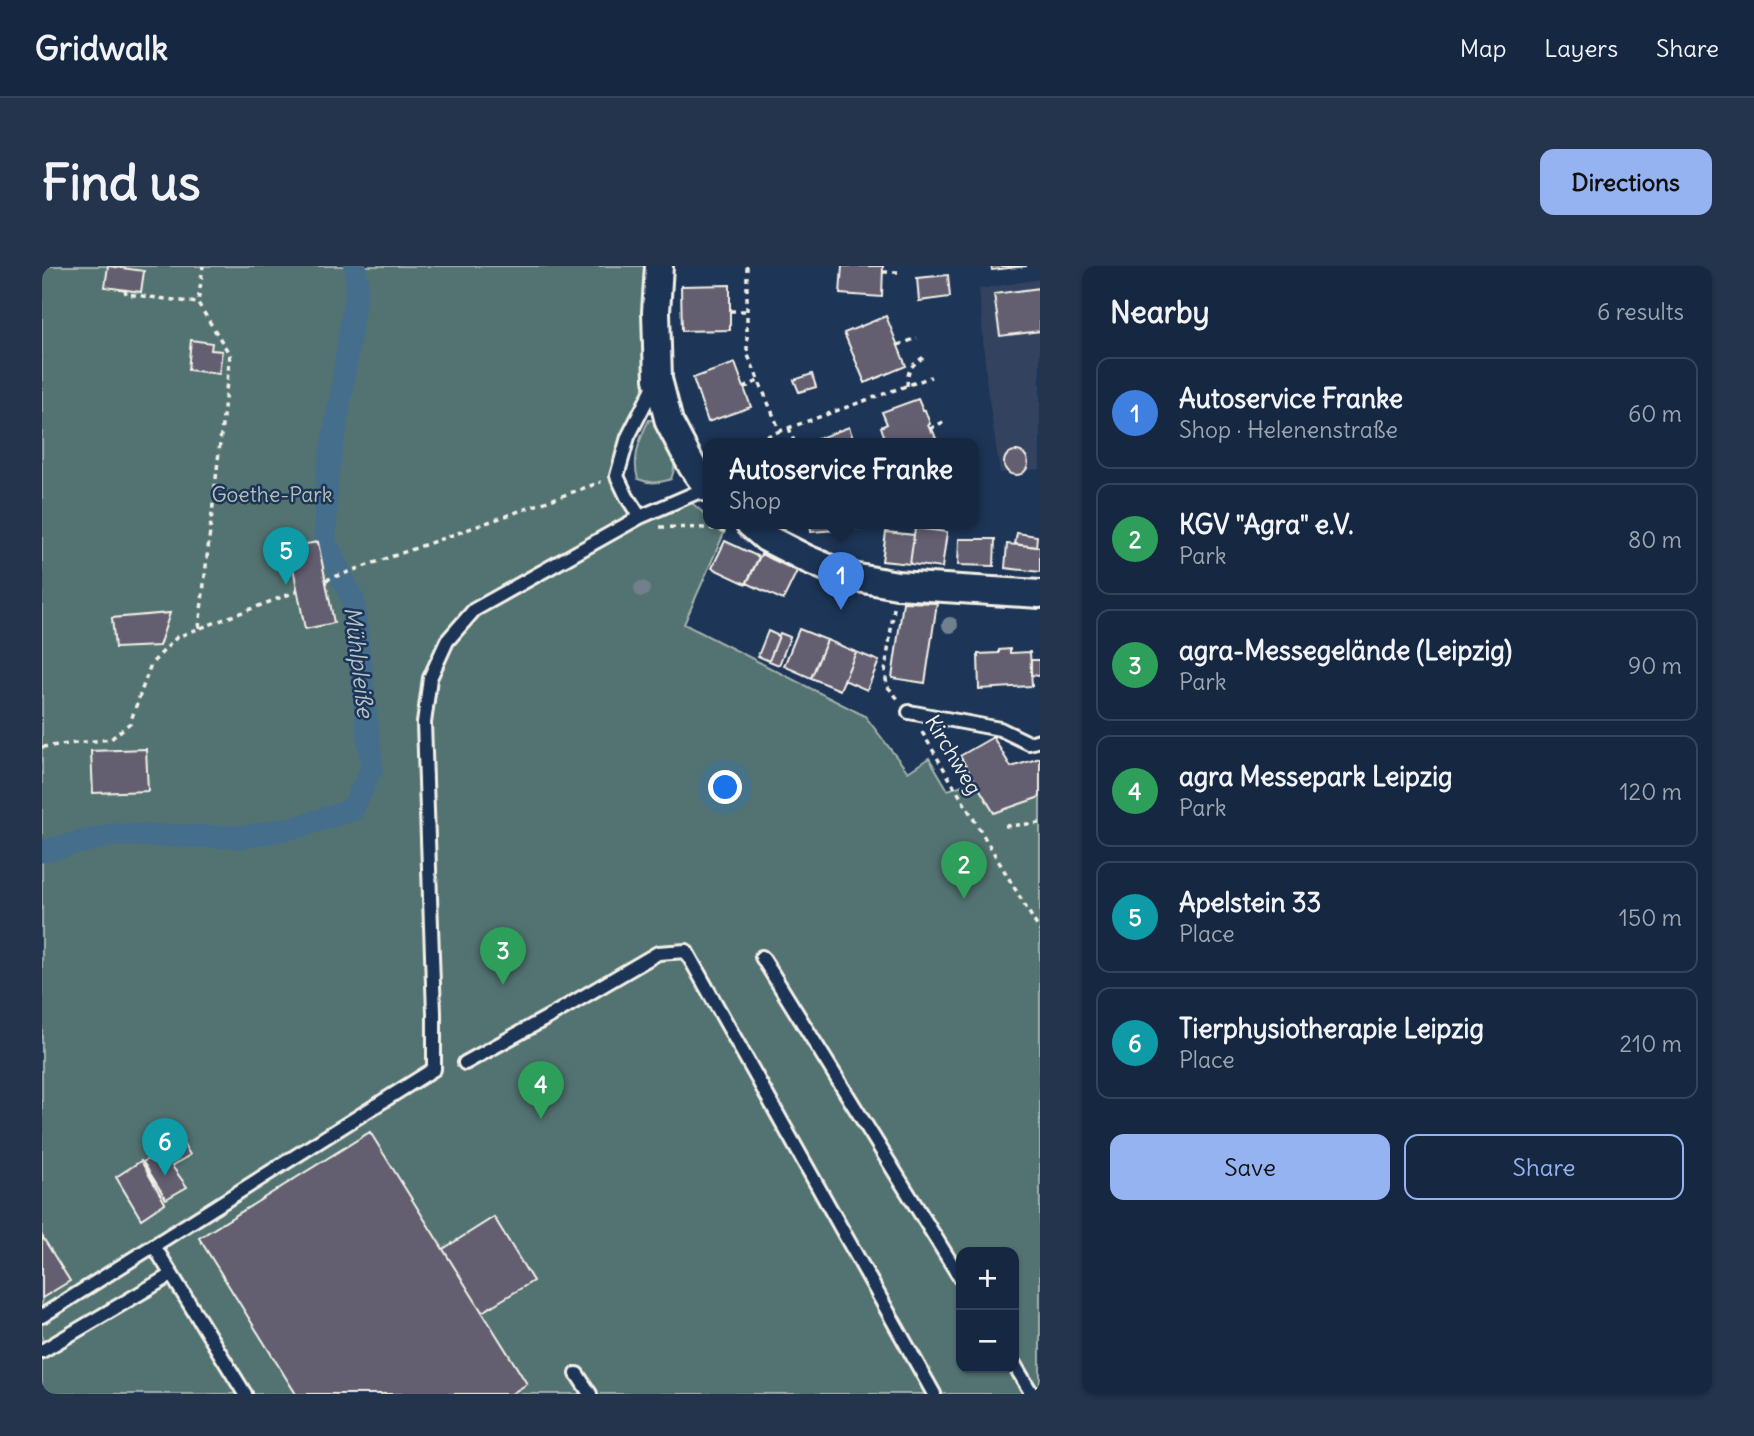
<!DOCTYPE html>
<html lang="en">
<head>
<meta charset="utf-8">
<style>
  :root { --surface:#162841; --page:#23344c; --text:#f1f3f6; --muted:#9ea6b1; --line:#35445a; --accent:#95b2f1 }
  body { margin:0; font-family:Delius,sans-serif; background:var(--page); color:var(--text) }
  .controls { position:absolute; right:21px; bottom:21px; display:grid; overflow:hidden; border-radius:14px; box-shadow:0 2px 5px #0004 }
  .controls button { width:63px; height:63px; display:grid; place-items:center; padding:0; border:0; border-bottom:2px solid var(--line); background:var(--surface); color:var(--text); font:35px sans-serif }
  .you { position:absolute; left:684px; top:522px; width:24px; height:24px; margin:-18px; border:5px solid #fff; border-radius:50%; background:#1a73e8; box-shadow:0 0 0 10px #1a73e833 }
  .badge { display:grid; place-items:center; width:46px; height:46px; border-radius:50%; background:var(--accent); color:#fff; font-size:23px; font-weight:700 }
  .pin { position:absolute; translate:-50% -58px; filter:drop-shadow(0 2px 4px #0008) }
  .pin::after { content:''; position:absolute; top:37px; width:24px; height:21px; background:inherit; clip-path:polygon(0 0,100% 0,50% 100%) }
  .popup { position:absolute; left:661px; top:172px; width:276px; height:91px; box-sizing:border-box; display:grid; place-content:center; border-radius:14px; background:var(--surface); filter:drop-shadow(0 2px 5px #0005); font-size:23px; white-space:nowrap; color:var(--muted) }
  .popup b { font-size:26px; color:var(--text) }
  .popup::after { content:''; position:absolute; left:50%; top:100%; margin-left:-14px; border:14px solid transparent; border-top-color:var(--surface) }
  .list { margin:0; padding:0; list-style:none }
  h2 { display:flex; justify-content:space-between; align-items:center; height:91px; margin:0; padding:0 28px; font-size:30px }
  h2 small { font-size:23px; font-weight:400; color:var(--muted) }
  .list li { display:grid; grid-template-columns:46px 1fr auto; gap:21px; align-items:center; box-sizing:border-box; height:112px; margin:0 14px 14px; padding:0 14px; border:2px solid var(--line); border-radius:14px }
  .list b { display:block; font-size:26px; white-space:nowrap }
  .list p { margin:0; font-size:23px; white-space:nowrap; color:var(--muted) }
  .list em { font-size:23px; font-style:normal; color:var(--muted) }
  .actions { display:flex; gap:14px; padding:21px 28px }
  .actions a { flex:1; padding:16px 0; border:2px solid var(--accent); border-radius:14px; text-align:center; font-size:24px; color:var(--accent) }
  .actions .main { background:var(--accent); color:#111 }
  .map { position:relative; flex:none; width:998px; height:1128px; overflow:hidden; border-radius:14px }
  header { display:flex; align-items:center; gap:42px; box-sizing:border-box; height:98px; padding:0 35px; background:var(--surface); border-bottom:2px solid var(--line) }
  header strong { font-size:33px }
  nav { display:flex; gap:38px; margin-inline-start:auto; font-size:24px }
  .intro { display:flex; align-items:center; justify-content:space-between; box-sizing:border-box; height:168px; padding:0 42px }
  h1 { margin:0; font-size:49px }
  .button { padding:18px 32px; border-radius:14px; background:var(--accent); color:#111; font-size:24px; font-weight:700 }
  main { display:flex; gap:42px; padding:0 42px }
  aside { flex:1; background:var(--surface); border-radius:14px; box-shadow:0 2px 5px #0004 }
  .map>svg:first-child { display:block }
  .built { fill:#32425f }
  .green { fill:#537372; stroke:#a4b2ad; stroke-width:2; fill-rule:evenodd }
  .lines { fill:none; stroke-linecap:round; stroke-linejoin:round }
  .canal { stroke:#456e8c; stroke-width:23 }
  .building { fill:#645f71; stroke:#f4f1e8; stroke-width:2 }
  .lane-casing { stroke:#f4f1e8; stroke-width:18 }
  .street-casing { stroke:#f4f1e8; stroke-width:32 }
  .path { stroke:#f4f1e8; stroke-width:3.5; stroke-dasharray:5 5; stroke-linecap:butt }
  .lane { stroke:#1d3557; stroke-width:12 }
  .street { stroke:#1d3557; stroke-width:26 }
  .tree { fill:#70818d }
  .labels { text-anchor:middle; stroke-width:5; stroke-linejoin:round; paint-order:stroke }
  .park-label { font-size:21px; fill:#b4bfb9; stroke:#1d3557 }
  .street-label { font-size:21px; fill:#f4f1e8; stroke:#1d3557 }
  .water-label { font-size:23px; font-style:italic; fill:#b7c3c8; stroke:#1d3557 }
</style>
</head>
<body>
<header>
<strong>Gridwalk</strong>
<nav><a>Map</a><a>Layers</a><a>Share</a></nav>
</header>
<div class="intro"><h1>Find us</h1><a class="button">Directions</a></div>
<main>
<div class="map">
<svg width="998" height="1128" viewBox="0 0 998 1128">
  <rect width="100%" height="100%" fill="#1d3557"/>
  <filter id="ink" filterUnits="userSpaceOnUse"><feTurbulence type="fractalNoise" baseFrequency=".0143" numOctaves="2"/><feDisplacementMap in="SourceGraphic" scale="14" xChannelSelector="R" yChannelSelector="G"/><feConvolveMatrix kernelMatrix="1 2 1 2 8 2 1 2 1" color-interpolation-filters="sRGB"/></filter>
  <g filter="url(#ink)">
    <!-- built -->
    <path class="built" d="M998,13V203L958,207L945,121L937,23Z"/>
    <!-- green -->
    <path class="green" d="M0,0H617L616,113L575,210L598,251L650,237L666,251V258H675L683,265L642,358L823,450L866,506L887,492L906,524L998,492V1128H0ZM919,986H972V1102H919Z
      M607,154H611L614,157C624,175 639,192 629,213C617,217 608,218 596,213C590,194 598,171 607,154Z"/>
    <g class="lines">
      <!-- canal -->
      <path class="canal" d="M0,585L70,569L202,571L259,560L310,544L330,502L311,334L283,275L285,209L298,135L315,19L313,0"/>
    </g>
    <!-- building -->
    <path class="building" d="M66,0L102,5L99,26L63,21Z
      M800,0H841L840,31L798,28Z
      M949,0H985L950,4Z
      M906,9L908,31L877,35L875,12Z
      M688,19V64L640,65L639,20Z
      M998,22V65L958,70L952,28Z
      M844,50L864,100L823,117L802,67Z
      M149,74L170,77L169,84L180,85L177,108L146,104Z
      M693,97L709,141L666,156L651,112Z
      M770,108L774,121L757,126L752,114Z
      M876,133L881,145L883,144L888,158L886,159L889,166L891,165L896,178H845L839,161L845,158L840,146Z
      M807,161L813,178H768L767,176Z
      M962 197a12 12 0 1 1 24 0a12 12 0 1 1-24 0Z
      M768,258H821V262L769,266Z
      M873,262L905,266L900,302L868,298Z
      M844,266L872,269L868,298L840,295Z
      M975,267L995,270L994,281L973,278Z
      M917,273H953L952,300L916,299Z
      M683,275L717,291L704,318L670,302Z
      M276,276L292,357L263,363L247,281Z
      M965,278L998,281V306L963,302Z
      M719,288L755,305L741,334L705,317Z
      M861,336L895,337L883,417L850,412Z
      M128,347L117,380L73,382L70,352Z
      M757,363L785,374L769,412L742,400Z
      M726,365L737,370L727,395L716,390Z
      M738,367L748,371L737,399L727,395Z
      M785,374L814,386L798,424L769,412Z
      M968,383V387L988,386L990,420L937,423L936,388L957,387V384Z
      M814,386L837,395L825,424L802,414Z
      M989,394H998V410L989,409Z
      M951,471L969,501L998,492V531L952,547L918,490Z
      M104,483L106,525L51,527L49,485Z
      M328,866L485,1118L469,1128H254L157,972Z
      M139,873L148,889L130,900L145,921L124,933L101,896Z
      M99,895L123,937L99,953L74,911Z
      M452,951L491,1015L440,1046L401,983Z
      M0,970L28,1015L0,1032Z"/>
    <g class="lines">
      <defs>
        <path id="lane" d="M598,251L585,231L575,210L586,171L614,116
          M867,446L958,463L987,477L998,474
          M720,691L919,1013
          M423,797L510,749L616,687L644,685L892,1128
          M112,980L203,1128
          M0,1050L392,803V747L382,457L388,412L405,375L432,344L598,251L665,222
          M0,1085L129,1009
          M972,1098L990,1128
          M535,1108L548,1128"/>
        <path id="street" d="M617,0L614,46L616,113L627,156L650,200L666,222
          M708,258L724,272L765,293L805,310L855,319L998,328"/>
      </defs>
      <!-- lane casing -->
      <use href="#lane" class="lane-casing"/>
      <!-- street casing -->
      <use href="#street" class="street-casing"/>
      <!-- path -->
      <path class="path" d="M705,0V87L738,165L889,111
        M841,6H859
        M83,23L84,28L156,37
        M688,45H705
        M856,79L875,72
        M865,120C866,103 868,100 882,91
        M702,122L716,115
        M747,162L753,178
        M888,163L905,154
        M706,178L738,165
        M618,261L666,262L687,266
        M284,314L559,216
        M852,342L843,406L845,420L857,434
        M157,362L188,89L156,37L161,0
        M880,466L998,665
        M0,481L69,473L88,457L109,398L135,371L256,325
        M963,560L998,557"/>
      <!-- lane -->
      <use href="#lane" class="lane"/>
      <!-- street -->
      <use href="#street" class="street"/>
    </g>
    <!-- trees -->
    <g class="tree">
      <circle cx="600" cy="323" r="8"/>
      <circle cx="908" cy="359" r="8"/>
    </g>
  </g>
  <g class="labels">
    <!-- park labels -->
    <g class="park-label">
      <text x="230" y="236">Goethe-Park</text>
    </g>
    <!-- street labels -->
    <g class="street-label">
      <text transform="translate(911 489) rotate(59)" y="7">Kirchweg</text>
    </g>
    <!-- water labels -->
    <g class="water-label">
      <text transform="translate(317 396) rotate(83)" y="8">Mühlpleiße</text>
    </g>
  </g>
</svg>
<div class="controls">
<button>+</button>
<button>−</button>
</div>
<div class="you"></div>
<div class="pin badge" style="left:799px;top:344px;background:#3f7fe0">1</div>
<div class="popup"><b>Autoservice Franke</b>Shop</div>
<div class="pin badge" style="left:922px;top:633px;background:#2e9e5b">2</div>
<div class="pin badge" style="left:461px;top:719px;background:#2e9e5b">3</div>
<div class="pin badge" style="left:499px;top:853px;background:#2e9e5b">4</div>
<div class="pin badge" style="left:244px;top:319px;background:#0f9aa8">5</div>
<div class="pin badge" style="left:123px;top:910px;background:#0f9aa8">6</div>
</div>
<aside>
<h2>Nearby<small>6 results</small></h2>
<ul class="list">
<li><span class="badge" style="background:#3f7fe0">1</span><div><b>Autoservice Franke</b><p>Shop · Helenenstraße</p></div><em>60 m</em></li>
<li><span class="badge" style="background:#2e9e5b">2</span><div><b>KGV &quot;Agra&quot; e.V.</b><p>Park</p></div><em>80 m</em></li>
<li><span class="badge" style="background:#2e9e5b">3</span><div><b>agra-Messegelände (Leipzig)</b><p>Park</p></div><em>90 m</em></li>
<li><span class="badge" style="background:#2e9e5b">4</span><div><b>agra Messepark Leipzig</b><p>Park</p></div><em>120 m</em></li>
<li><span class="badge" style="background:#0f9aa8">5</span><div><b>Apelstein 33</b><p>Place</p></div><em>150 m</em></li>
<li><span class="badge" style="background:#0f9aa8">6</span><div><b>Tierphysiotherapie Leipzig</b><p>Place</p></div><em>210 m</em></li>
</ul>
<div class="actions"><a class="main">Save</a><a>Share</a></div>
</aside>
</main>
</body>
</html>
